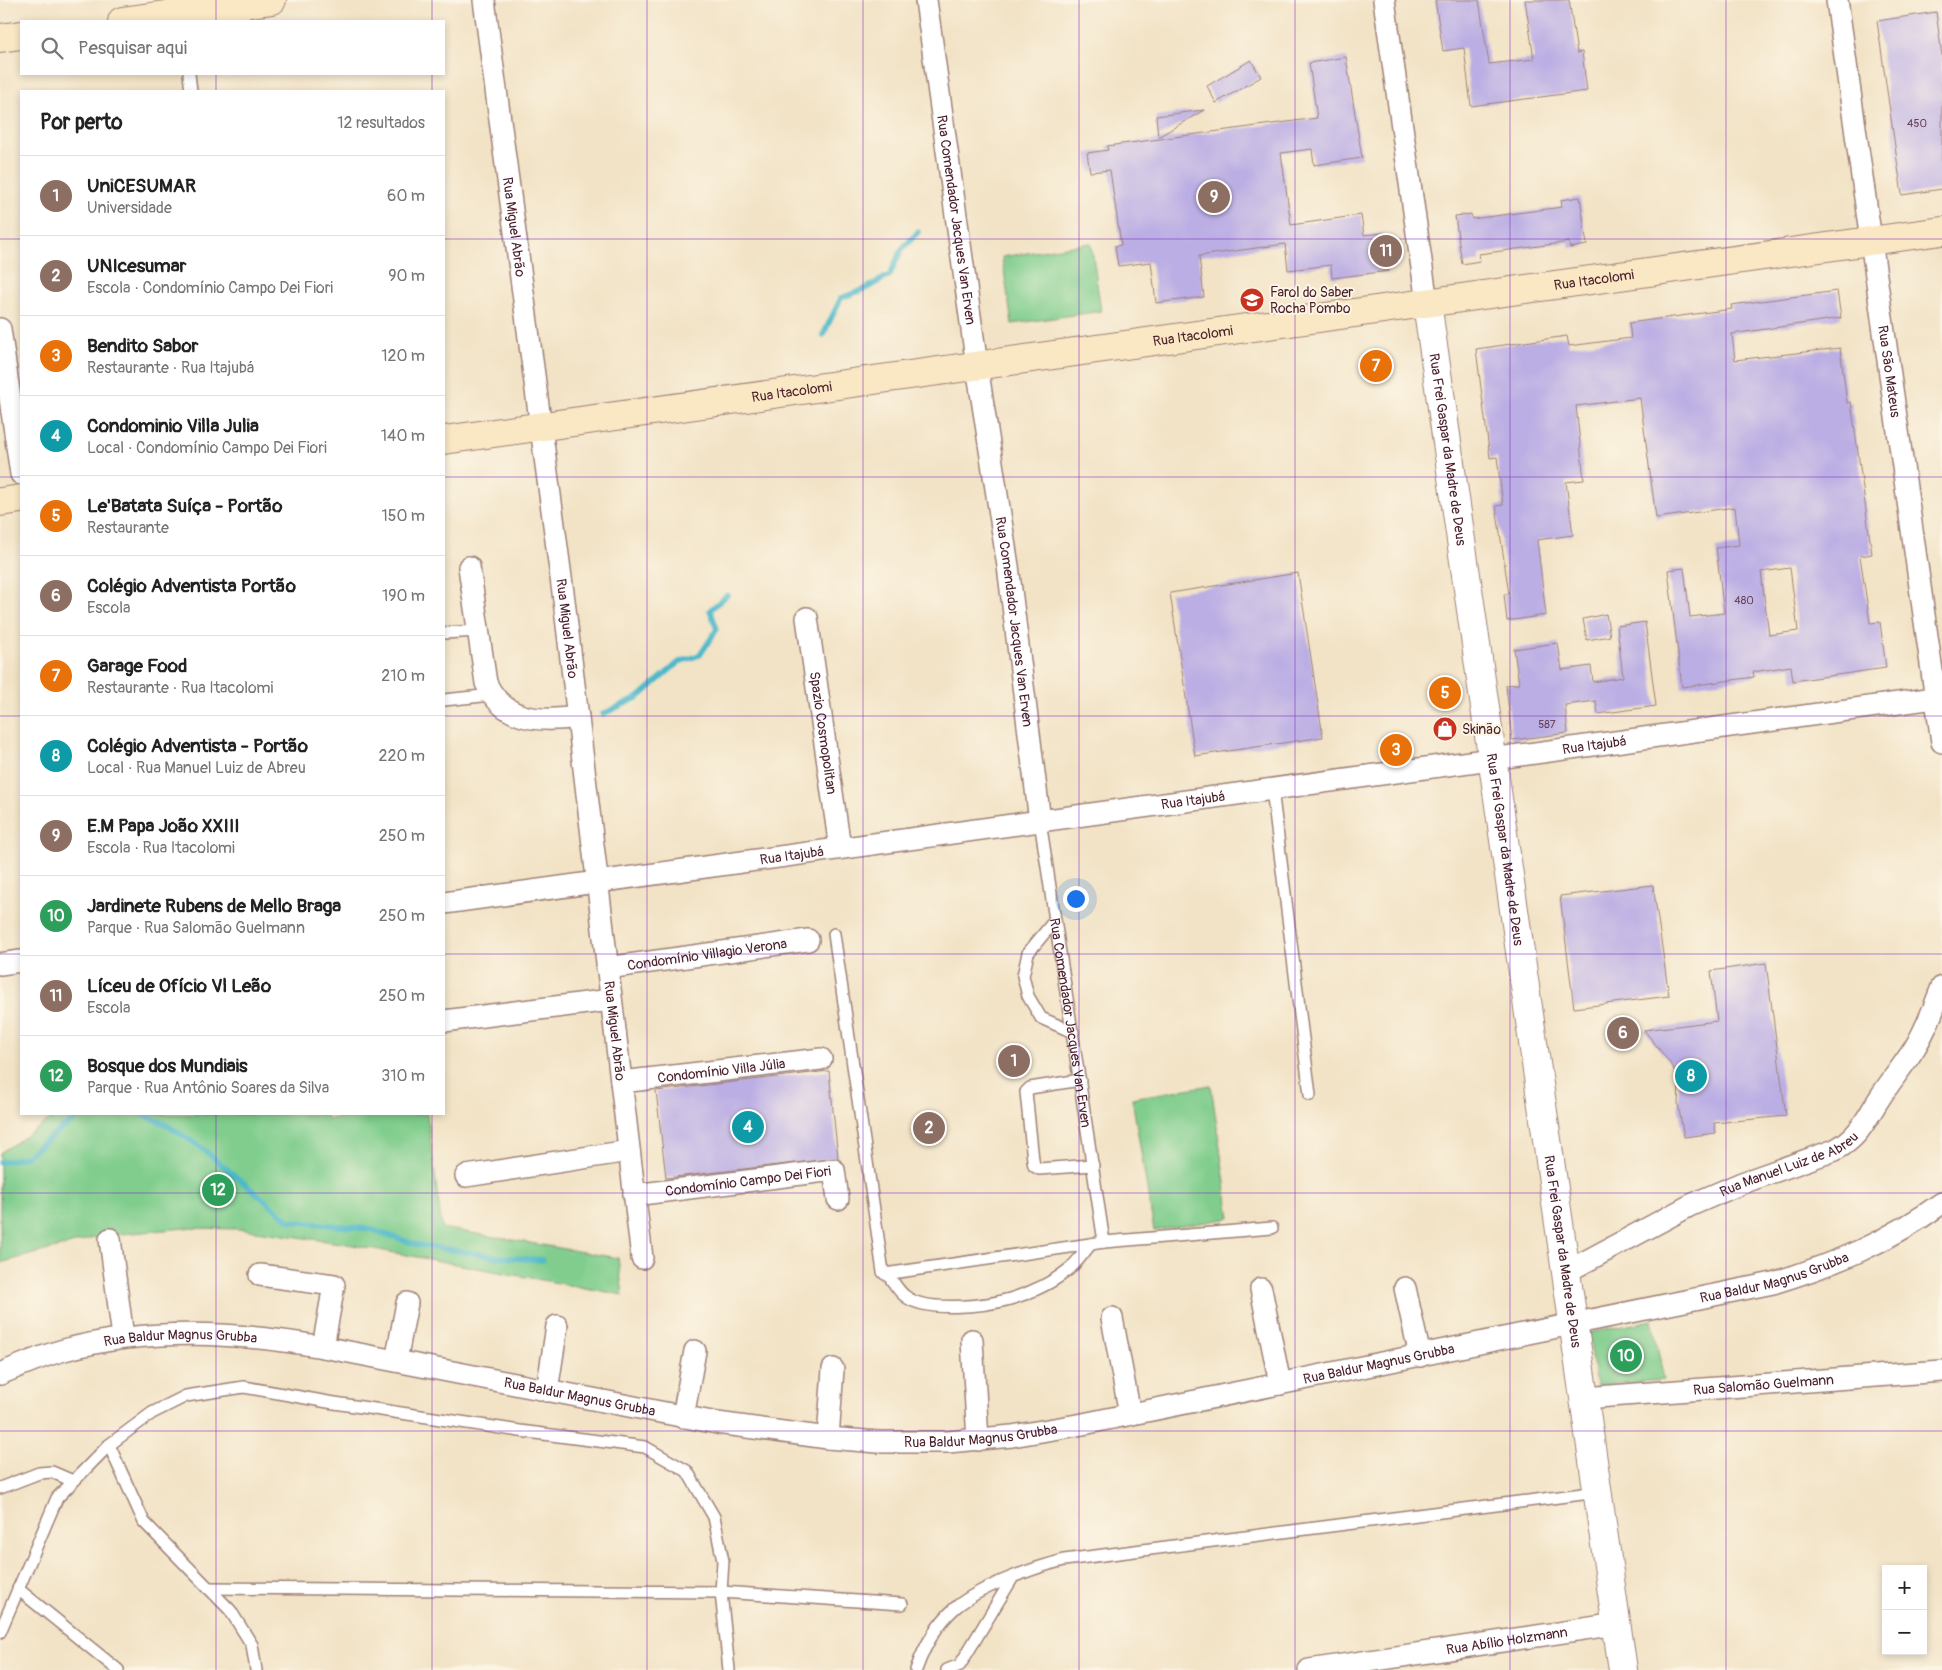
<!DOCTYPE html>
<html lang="pt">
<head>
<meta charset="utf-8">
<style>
  :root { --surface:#fff; --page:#f2f2f2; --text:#222; --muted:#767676; --line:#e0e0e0; --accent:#c8321e }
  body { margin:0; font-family:Pangolin,sans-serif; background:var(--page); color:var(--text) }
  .controls { position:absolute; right:15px; bottom:15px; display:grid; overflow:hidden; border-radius:0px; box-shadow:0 2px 8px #0003 }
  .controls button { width:45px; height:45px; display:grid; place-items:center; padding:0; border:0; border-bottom:1px solid var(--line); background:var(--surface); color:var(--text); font:25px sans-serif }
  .you { position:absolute; left:1075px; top:898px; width:18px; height:18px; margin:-12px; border:4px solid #fff; border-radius:50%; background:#1a73e8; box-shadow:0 0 0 8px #1a73e833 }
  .badge { display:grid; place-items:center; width:32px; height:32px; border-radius:50%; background:var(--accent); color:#fff; font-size:16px; font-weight:700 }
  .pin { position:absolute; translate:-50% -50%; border:2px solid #fff; box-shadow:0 1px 5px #0006 }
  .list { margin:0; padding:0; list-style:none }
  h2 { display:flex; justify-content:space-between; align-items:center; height:65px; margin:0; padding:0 20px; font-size:21px }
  h2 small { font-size:16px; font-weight:400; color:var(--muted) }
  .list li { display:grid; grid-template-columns:32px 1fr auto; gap:15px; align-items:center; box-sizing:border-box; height:80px; padding:0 20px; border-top:1px solid var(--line) }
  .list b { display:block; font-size:19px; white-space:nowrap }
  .list p { margin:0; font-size:16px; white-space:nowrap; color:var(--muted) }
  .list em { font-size:16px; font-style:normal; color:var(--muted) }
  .icon { flex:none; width:28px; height:28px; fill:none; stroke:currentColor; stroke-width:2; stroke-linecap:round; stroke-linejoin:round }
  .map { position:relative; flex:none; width:1942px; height:1670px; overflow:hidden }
  .search { position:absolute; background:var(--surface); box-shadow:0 2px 8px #0003; left:20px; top:20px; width:425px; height:55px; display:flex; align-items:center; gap:12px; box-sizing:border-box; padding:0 18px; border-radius:0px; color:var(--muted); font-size:19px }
  .panel { position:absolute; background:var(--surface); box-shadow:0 2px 8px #0003; left:20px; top:90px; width:425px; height:1025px; border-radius:0px }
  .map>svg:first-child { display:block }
  .green { fill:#80cd8d; stroke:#65765c }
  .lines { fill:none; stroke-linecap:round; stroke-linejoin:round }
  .stream { stroke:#4eb9ca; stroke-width:5.5 }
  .building { fill:#bbaee4; fill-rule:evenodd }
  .service-casing { stroke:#9e8178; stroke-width:14 }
  .minor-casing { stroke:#9e8178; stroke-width:24 }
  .tertiary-casing { stroke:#9e8178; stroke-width:30 }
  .secondary-casing { stroke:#9e8178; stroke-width:30 }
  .service { stroke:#fff; stroke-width:11 }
  .minor { stroke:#fff; stroke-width:21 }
  .tertiary { stroke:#fff; stroke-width:28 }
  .secondary { stroke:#fae7c3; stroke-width:28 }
  .grid { fill:none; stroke:#7b2cbf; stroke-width:1; stroke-opacity:0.55 }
  .labels { text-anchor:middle; stroke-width:4; stroke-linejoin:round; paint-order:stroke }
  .number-label { font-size:11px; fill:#664359 }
  .street-label { font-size:14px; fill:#4a1f2b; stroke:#fcf5e5 }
  .poi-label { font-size:14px; fill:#4a1f2b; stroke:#fcf5e5; text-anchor:start }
</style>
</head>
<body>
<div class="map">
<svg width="1942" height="1670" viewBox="0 0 1942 1670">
  <rect width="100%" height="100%" fill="#fcf5e5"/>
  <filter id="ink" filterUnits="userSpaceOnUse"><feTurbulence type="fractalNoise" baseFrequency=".02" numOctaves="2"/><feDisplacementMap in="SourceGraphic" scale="10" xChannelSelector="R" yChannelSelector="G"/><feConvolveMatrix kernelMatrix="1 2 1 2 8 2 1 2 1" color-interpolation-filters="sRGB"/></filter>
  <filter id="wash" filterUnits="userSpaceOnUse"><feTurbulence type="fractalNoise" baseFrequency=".0096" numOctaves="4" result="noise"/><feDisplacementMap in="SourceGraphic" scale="20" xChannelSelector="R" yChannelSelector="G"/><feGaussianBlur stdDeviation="1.12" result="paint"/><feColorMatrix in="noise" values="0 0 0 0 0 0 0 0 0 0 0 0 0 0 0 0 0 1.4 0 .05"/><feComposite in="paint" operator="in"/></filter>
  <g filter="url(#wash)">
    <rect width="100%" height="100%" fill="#f2e3c6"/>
    <!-- green -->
    <path class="green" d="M1091,243L1101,311L1012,324L1002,257Z
      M1211,1085L1230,1218L1154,1231L1132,1098Z
      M59,1114H326L327,1119L367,1114H427L442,1228L618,1258L623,1295L347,1244L242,1229L185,1228L101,1236L0,1263V1153Z
      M1652,1320L1664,1380L1596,1385L1589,1333Z"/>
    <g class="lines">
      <!-- stream -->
      <path class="stream" d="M823,335L841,298L865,289L890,275L901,250L918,232
        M603,714L639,697L679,662L700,655L717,629L710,610L727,595
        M141,1114L165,1124L198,1145L290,1221L370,1229L418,1245L499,1257L542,1260
        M0,1162L25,1157L61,1129L83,1114"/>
    </g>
    <g id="blocks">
      <!-- building -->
      <path class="building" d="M1435,0H1479L1489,64L1534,59L1525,0H1569L1577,53L1582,52L1587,91L1471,106L1464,48L1443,51Z
        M1936,12L1942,56V189L1902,195L1877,21Z
        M1346,57L1362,158L1314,165L1312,149L1281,153L1291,225L1361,215L1364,235L1384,233L1389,271L1332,278L1331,265L1288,270L1285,244L1199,256L1204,297L1156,303L1151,262L1118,266L1115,246L1121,245L1110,170L1090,172L1087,153L1108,150L1107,146L1317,118L1309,63Z
        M1251,60L1261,77L1216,103L1207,86Z
        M1204,110L1158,137L1156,116Z
        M1580,197L1587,245L1570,248L1569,242L1479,254L1480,261L1462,264L1455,216L1471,214L1472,219L1562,207L1561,200Z
        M1837,291L1841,318L1732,334L1735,360L1840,348L1847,403L1851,402L1872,554L1860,556L1870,623L1880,622L1886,668L1793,681L1791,666L1753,672L1754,677L1682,687L1668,570L1684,568L1690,617L1724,613L1716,548L1739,545L1735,507L1656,518L1640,398L1576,406L1584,480L1566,482L1573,535L1537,540L1546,615L1507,621L1504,594H1509L1496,506L1503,505L1497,457L1490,458L1476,349L1567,336L1569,346L1631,338L1629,323L1732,309L1731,305ZM1790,568L1798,631L1769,635L1761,572Z
        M1298,573L1323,737L1195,756L1170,593Z
        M1606,614L1610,636L1587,640L1583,619Z
        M1645,622L1656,706L1598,714L1596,701L1565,705L1568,733L1512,740L1506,685L1519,684L1514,649L1558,643L1562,670L1591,666L1593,682L1623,677L1617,626Z
        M1653,885L1669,996L1574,1008L1560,896Z
        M1766,963L1786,1116L1714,1123L1716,1133L1684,1137L1678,1104L1679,1085L1673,1067L1644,1030L1717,1021L1711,971Z
        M829,1071L838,1158L666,1178L656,1091Z"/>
    </g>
  </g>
  <g filter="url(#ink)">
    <use href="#blocks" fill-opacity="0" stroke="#9e8178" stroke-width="1"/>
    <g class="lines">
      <defs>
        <g id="service">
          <path d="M189,74L191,91"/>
          <path d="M444,633L478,631"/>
          <path d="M444,700L492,695"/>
          <path d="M1272,789L1310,1095"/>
          <path id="s1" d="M1040,821L1104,1242"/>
          <path d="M1055,920L1028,953L1023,976L1028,996L1041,1018L1073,1032"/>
          <path d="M834,934L883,1272L885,1274L1104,1242L1272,1228"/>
          <path d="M1080,1080L1030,1088L1026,1092L1033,1160L1034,1166L1039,1169L1093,1165"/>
          <path d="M888,1275C893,1281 898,1291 905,1296C925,1313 986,1306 1010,1299C1030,1293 1052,1283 1068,1270C1077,1263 1084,1252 1091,1244"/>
          <path d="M109,1445L144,1522L230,1610L252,1645L256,1670"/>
          <path d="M0,1488L39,1473L52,1472L73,1481"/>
          <path d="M208,1588L721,1592L902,1604"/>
          <path d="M18,1589L118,1670"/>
          <path d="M0,1632L57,1498L109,1445L152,1413L186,1396L244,1387L328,1402L520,1431L645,1447L687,1471L714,1517L723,1561L721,1592L729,1670"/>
          <path d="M916,1670C924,1647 936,1625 955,1608C979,1587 1033,1568 1064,1560L1598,1492"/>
          <path d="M947,1670L960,1665L1013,1577"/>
        </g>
        <g id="minor">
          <path id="s2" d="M484,0L564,600L642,1258"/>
          <path id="s3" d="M926,0L977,366L1008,566L1040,821"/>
          <path d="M1384,0L1427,303"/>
          <path id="s4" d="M1837,0L1942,742"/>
          <path d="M0,329L21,474"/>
          <path d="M469,567L486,683C504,722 540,722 578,717"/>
          <path id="s5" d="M807,618L840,848"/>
          <path id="s6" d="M444,903L1942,697"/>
          <path d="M0,964L21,961"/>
          <path id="s7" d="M607,968L808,940"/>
          <path d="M444,1021L611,1000"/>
          <path id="s8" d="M621,1082L821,1059"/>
          <path d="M466,1176L629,1151"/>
          <path id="s9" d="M634,1195L834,1170L838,1199"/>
          <path d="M110,1239L123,1337"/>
          <path id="s10" d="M1566,1272L1691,1205L1742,1183L1835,1150C1859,1137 1865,1121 1879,1099C1890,1082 1903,1066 1914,1049C1926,1030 1934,1008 1942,987"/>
          <path d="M260,1275L334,1285L323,1347"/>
          <path d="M1405,1288L1420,1356"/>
          <path d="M1261,1289L1280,1384"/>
          <path d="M1112,1318L1130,1414"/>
          <path d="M972,1340L978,1440"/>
          <path d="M396,1361L407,1303"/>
          <path id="s11" d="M0,1374C21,1365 42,1356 64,1350C150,1327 236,1332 323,1347L717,1423L828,1438L878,1442H948L1012,1436L1083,1424L1773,1283C1835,1264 1890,1241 1942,1203"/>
          <path d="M547,1391L557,1326"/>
          <path id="s12" d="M1584,1398L1942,1371"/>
          <path d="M683,1417L695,1351"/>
          <path d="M828,1438L833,1369"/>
          <path id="s13" d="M1309,1670L1617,1624"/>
        </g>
        <g id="tertiary">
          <path id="s14" d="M1427,303L1623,1670"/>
        </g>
        <g id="secondary">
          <path d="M122,21L272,0"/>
          <path d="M0,38L21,35"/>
          <path id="s15" d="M444,440L1942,231"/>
          <path d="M0,502L21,499"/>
        </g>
      </defs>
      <!-- service casing -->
      <use href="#service" class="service-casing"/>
      <!-- minor casing -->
      <use href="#minor" class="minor-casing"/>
      <!-- tertiary casing -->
      <use href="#tertiary" class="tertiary-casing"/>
      <!-- secondary casing -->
      <use href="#secondary" class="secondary-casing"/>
      <!-- service -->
      <use href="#service" class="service"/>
      <!-- minor -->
      <use href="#minor" class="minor"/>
      <!-- tertiary -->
      <use href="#tertiary" class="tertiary"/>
      <!-- secondary -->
      <use href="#secondary" class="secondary"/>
    </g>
  </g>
  <!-- grid -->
  <path class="grid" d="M216,0V21M432,0V21M647,0V1670M863,0V1670M1079,0V1670M1295,0V1670M1510,0V1670M1726,0V1670M216,74V91M432,74V91M0,239H21M444,239H1942M0,477H21M444,477H1942M0,716H21M444,716H1942M0,954H21M444,954H1942M216,1114V1670M432,1114V1670M0,1193H1942M0,1431H1942"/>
  <!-- icons -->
  <defs>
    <symbol id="school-disc" viewBox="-11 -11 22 22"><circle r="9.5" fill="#c8321e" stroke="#fcf5e5"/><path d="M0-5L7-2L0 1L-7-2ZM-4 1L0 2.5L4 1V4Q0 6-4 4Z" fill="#fff"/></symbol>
    <symbol id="shop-disc" viewBox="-11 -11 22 22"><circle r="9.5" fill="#c8321e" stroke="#fcf5e5"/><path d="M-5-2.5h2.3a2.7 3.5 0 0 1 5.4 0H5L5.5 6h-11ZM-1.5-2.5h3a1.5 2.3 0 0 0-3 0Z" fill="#fff"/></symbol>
  </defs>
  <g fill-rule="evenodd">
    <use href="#school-disc" x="1238" y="286" width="28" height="28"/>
    <use href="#shop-disc" x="1431" y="715" width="28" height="28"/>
  </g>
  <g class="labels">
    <!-- number labels -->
    <g class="number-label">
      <text x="1917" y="127">450</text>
      <text x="1744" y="604">480</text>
      <text x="1547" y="728">587</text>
    </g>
    <!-- street labels -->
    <g class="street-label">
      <text dy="5" stroke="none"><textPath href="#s3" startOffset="222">Rua Comendador Jacques Van Erven</textPath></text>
      <text dy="5" stroke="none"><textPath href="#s2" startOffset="229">Rua Miguel Abrão</textPath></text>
      <text dy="5" stroke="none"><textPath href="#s15" startOffset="1161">Rua Itacolomi</textPath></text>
      <text dy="5" stroke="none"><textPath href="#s15" startOffset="756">Rua Itacolomi</textPath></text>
      <text dy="5" stroke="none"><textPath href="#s4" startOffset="375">Rua São Mateus</textPath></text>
      <text dy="5" stroke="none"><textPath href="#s15" startOffset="351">Rua Itacolomi</textPath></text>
      <text dy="5" stroke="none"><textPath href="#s14" startOffset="148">Rua Frei Gaspar da Madre de Deus</textPath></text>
      <text dy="5" stroke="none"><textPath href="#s3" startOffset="628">Rua Comendador Jacques Van Erven</textPath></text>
      <text dy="5" stroke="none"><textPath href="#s2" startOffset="634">Rua Miguel Abrão</textPath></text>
      <text dy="5" stroke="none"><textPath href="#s5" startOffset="116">Spazio Cosmopolitan</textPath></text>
      <text dy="5" stroke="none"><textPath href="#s6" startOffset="1161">Rua Itajubá</textPath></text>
      <text dy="5" stroke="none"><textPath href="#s6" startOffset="756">Rua Itajubá</textPath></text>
      <text dy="5" stroke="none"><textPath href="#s14" startOffset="552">Rua Frei Gaspar da Madre de Deus</textPath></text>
      <text dy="5" stroke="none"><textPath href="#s6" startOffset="351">Rua Itajubá</textPath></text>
      <text dy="5" stroke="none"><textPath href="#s7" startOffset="101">Condomínio Villagio Verona</textPath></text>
      <text dy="5" stroke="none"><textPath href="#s1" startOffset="204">Rua Comendador Jacques Van Erven</textPath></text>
      <text dy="5" stroke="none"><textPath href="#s2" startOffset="1039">Rua Miguel Abrão</textPath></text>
      <text dy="5" stroke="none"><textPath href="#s8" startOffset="101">Condomínio Villa Júlia</textPath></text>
      <text dy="5" stroke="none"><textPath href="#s10" startOffset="248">Rua Manuel Luiz de Abreu</textPath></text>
      <text dy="5" stroke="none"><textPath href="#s9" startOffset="115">Condomínio Campo Dei Fiori</textPath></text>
      <text dy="5" stroke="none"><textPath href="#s14" startOffset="958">Rua Frei Gaspar da Madre de Deus</textPath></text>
      <text dy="5" stroke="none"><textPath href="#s11" startOffset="1806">Rua Baldur Magnus Grubba</textPath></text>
      <text dy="5" stroke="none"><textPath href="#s11" startOffset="186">Rua Baldur Magnus Grubba</textPath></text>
      <text dy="5" stroke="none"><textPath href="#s11" startOffset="1401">Rua Baldur Magnus Grubba</textPath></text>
      <text dy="5" stroke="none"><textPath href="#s12" startOffset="180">Rua Salomão Guelmann</textPath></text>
      <text dy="5" stroke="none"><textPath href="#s11" startOffset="591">Rua Baldur Magnus Grubba</textPath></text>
      <text dy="5" stroke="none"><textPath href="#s11" startOffset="996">Rua Baldur Magnus Grubba</textPath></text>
      <text dy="5" stroke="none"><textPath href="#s13" startOffset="200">Rua Abílio Holzmann</textPath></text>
    </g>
    <!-- poi labels -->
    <g class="poi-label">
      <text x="1270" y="297">Farol do Saber<tspan x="1270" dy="16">Rocha Pombo</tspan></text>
      <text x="1462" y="734">Skinão</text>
    </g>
  </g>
</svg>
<div class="controls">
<button>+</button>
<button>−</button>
</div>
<div class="you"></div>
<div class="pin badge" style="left:1014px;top:1061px;background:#8d6e63">1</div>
<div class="pin badge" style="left:929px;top:1128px;background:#8d6e63">2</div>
<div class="pin badge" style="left:1396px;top:750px;background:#e8710a">3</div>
<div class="pin badge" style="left:748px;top:1127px;background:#0f9aa8">4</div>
<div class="pin badge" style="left:1445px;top:693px;background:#e8710a">5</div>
<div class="pin badge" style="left:1623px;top:1033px;background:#8d6e63">6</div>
<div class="pin badge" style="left:1376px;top:366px;background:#e8710a">7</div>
<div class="pin badge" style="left:1691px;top:1076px;background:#0f9aa8">8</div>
<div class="pin badge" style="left:1214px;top:197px;background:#8d6e63">9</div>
<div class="pin badge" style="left:1626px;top:1356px;background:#2e9e5b">10</div>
<div class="pin badge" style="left:1386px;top:251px;background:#8d6e63">11</div>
<div class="pin badge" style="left:218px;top:1190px;background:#2e9e5b">12</div>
<div class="search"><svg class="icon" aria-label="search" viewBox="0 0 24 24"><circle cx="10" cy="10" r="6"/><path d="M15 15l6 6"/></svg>Pesquisar aqui</div>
<section class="panel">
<h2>Por perto<small>12 resultados</small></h2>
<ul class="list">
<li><span class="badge" style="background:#8d6e63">1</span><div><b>UniCESUMAR</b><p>Universidade</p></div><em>60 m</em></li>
<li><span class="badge" style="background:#8d6e63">2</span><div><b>UNIcesumar</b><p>Escola · Condomínio Campo Dei Fiori</p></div><em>90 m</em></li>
<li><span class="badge" style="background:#e8710a">3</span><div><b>Bendito Sabor</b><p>Restaurante · Rua Itajubá</p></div><em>120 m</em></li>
<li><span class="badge" style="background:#0f9aa8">4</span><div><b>Condominio Villa Julia</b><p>Local · Condomínio Campo Dei Fiori</p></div><em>140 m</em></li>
<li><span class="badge" style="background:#e8710a">5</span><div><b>Le'Batata Suíça - Portão</b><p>Restaurante</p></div><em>150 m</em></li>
<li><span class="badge" style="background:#8d6e63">6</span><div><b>Colégio Adventista Portão</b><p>Escola</p></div><em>190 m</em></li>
<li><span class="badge" style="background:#e8710a">7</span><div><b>Garage Food</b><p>Restaurante · Rua Itacolomi</p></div><em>210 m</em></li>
<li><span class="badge" style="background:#0f9aa8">8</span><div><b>Colégio Adventista - Portão</b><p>Local · Rua Manuel Luiz de Abreu</p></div><em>220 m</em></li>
<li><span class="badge" style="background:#8d6e63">9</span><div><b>E.M Papa João XXIII</b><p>Escola · Rua Itacolomi</p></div><em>250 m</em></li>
<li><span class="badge" style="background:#2e9e5b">10</span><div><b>Jardinete Rubens de Mello Braga</b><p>Parque · Rua Salomão Guelmann</p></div><em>250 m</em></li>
<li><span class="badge" style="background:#8d6e63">11</span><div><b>Líceu de Ofício Vl Leão</b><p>Escola</p></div><em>250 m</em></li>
<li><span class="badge" style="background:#2e9e5b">12</span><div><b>Bosque dos Mundiais</b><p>Parque · Rua Antônio Soares da Silva</p></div><em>310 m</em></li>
</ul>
</section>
</div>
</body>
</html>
